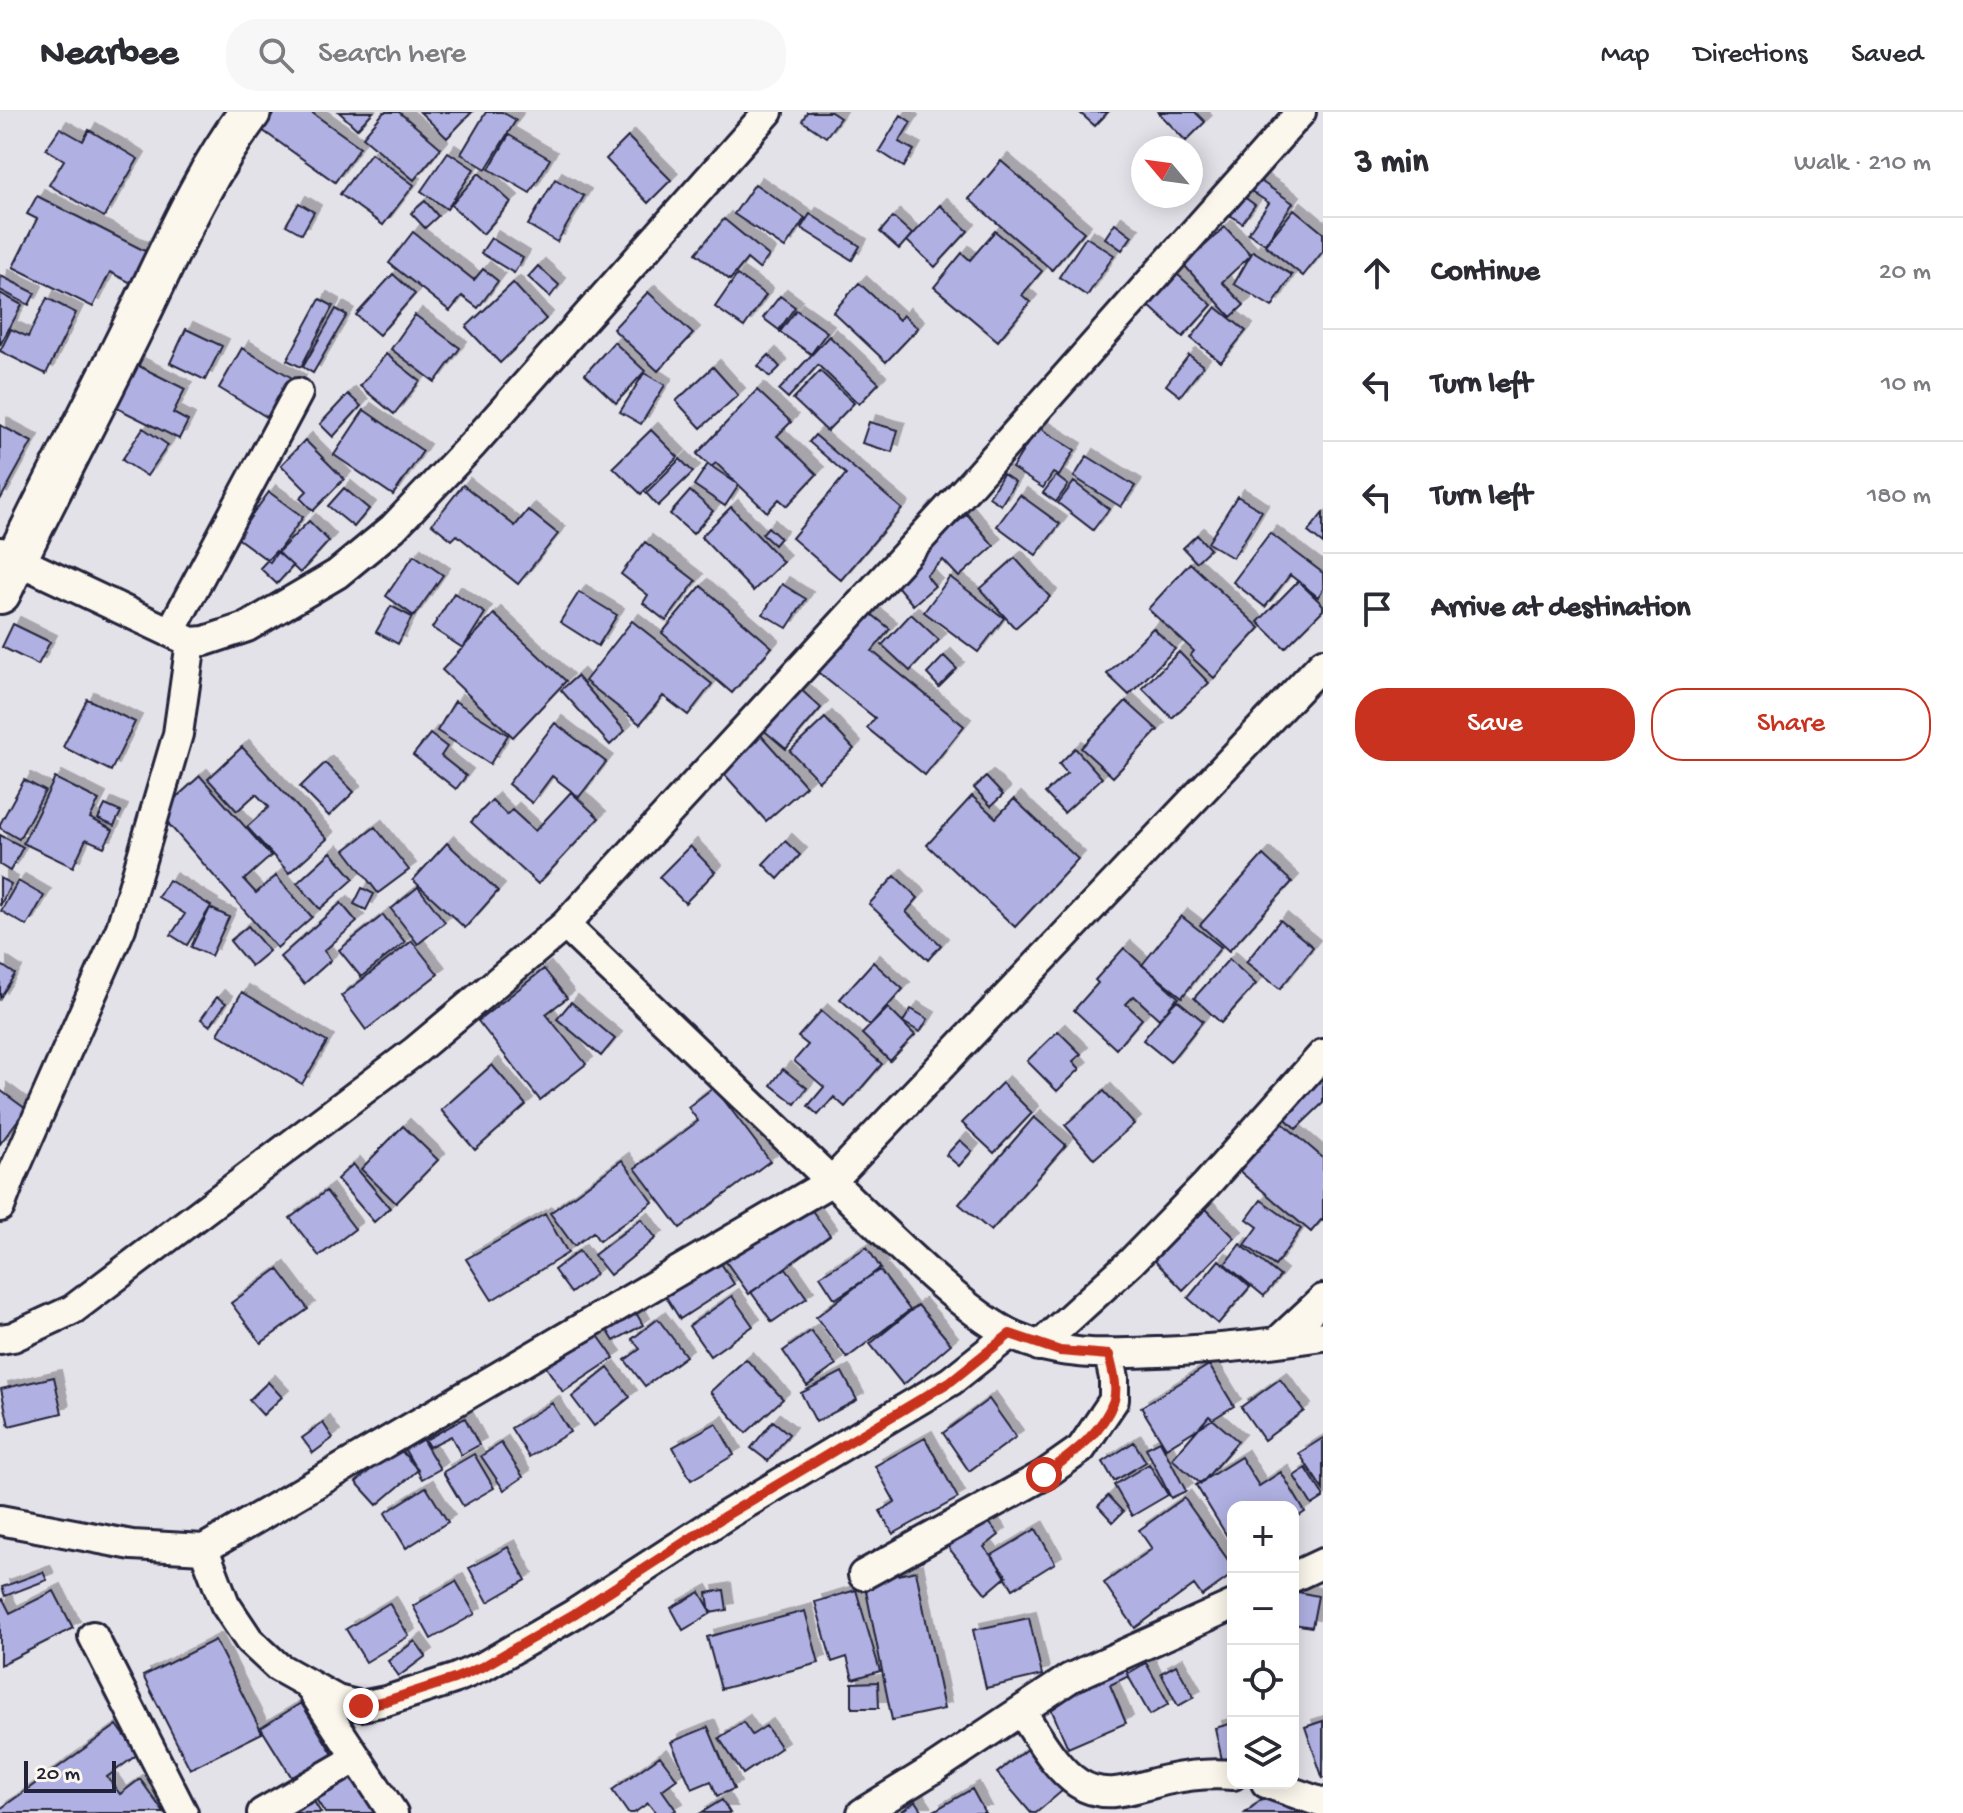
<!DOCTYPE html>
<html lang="en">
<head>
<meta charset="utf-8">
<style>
  :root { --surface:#fff; --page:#f7f7f7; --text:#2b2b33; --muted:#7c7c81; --line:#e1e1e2; --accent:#c8321e }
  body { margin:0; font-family:"Gochi Hand",sans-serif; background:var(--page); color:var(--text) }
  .controls { position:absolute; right:24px; bottom:24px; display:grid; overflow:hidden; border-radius:16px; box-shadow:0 4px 20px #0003 }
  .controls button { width:72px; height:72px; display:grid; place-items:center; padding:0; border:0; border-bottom:2px solid var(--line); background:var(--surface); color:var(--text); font:40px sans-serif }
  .compass { position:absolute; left:1131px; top:24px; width:72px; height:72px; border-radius:50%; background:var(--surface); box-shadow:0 4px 20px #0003; rotate:299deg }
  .scale { position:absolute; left:24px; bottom:20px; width:92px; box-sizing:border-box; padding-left:8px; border:4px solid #22223b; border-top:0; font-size:22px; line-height:28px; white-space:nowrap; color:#22223b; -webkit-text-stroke:6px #fbf7ec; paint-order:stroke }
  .stop { position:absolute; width:24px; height:24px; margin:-18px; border:6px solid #c8321e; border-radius:50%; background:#fff }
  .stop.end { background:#c8321e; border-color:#fff; box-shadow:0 2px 8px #0008 }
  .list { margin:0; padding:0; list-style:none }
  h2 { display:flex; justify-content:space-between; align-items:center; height:104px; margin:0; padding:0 32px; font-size:34px }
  h2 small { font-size:26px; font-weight:400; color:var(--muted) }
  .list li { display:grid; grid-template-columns:52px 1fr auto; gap:24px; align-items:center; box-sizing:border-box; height:112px; padding:0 32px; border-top:2px solid var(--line) }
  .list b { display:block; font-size:30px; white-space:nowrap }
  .list em { font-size:26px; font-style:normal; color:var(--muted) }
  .actions { display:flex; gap:16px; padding:24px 32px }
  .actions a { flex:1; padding:18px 0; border:2px solid var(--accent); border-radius:32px; text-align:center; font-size:28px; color:var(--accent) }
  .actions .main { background:var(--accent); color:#fff }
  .icon { flex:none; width:44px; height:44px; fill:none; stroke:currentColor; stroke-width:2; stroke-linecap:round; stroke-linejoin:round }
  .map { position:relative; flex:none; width:1323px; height:1701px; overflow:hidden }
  header { display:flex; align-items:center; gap:48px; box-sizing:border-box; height:112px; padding:0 40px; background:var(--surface); border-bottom:2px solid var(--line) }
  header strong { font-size:38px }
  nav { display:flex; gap:44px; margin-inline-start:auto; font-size:28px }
  .search { width:560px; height:72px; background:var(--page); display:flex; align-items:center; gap:20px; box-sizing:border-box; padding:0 28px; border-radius:32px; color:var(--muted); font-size:30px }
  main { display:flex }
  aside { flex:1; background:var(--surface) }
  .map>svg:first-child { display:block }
  .building { fill:#b0b1e2; stroke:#22223b; stroke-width:2; filter:url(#shadow) }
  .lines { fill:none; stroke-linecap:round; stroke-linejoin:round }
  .street-casing { stroke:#22223b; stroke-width:34 }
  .secondary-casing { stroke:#22223b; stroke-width:46 }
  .street { stroke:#fbf7ec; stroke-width:28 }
  .secondary { stroke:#fbf7ec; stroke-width:40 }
  .route { stroke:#c8321e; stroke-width:10 }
</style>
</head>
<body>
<header>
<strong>Nearbee</strong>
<div class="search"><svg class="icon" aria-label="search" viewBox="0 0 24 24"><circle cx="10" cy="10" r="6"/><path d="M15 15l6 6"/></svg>Search here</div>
<nav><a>Map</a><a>Directions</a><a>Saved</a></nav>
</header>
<main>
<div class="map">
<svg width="1323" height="1701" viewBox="0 0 1323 1701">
  <defs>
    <filter id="shadow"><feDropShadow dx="7" dy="-7" stdDeviation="0" flood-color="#0004"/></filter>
  </defs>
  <rect width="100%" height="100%" fill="#e4e2e9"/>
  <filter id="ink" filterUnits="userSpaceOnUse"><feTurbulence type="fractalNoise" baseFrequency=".0125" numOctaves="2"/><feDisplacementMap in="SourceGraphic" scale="16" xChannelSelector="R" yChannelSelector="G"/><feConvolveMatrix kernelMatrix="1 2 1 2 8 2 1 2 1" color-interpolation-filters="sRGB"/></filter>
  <g filter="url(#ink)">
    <!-- building -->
    <path class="building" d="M275,0H311L360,35L335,70L262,18Z
      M339,0H373L357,17Z
      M384,0H399L441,36L414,68L363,25Z
      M420,0H472L447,26Z
      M486,0H502L516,8L486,57L461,42Z
      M807,0H831L840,6L826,25L802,9Z
      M1079,0H1108L1095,14Z
      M1158,0H1195L1205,10L1186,29Z
      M901,3L911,10L899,30L914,38L904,55L879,39Z
      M60,16L83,29L89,18L138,47L104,105L49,73L64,48L46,37Z
      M509,23L550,47L530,81L489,57Z
      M628,25L671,68L648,91L606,47Z
      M448,40L474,57L447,97L421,79Z
      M371,41L414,73L383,113L340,82Z
      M1001,49L1084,120L1052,158L969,87Z
      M479,61L511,90L483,122L451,93Z
      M1253,64L1293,91L1265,132L1248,121L1269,91L1245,75Z
      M555,67L584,84L557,130L528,113Z
      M755,72L805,106L785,136L734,102Z
      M37,84L149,141L133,172L110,160L93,195L13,155L37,107L27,102Z
      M1243,84L1255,93L1242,111L1230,103Z
      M425,89L438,104L425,116L411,101Z
      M299,91L314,100L302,122L286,113Z
      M940,93L968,119L935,155L907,129Z
      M1294,97L1323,121V139L1303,164L1265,133Z
      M810,102L860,134L852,148L801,116Z
      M893,105L912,122L899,137L880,120Z
      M724,107L769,144L759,157L747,147L730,168L696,141Z
      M1115,111L1132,124L1122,138L1105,126Z
      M1225,115L1251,143L1222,170L1244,193L1231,205L1184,153Z
      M995,119L1042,159L1022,183L1030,190L998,229L934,175L962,141L970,148Z
      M413,120L474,168L483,157L498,169L478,196L462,184L450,199L389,151Z
      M1086,125L1114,143L1087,184L1059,165Z
      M491,126L523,146L514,161L481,141Z
      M1253,139L1292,163L1272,195L1234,172Z
      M538,154L559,173L550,185L528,165Z
      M393,162L415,182L379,223L356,203Z
      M1177,162L1212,193L1183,225L1148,193Z
      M737,163L766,183L744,215L715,195Z
      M1,164L35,181L29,193L0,178Z
      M513,171L546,207L500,251L466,215Z
      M859,171L899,208L903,203L918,216L886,250L833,200Z
      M648,180L693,222L658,259L613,217Z
      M0,181L22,193L0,233Z
      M780,184L795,195L779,218L763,206Z
      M47,186L76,201L46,262L0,239L11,217L28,225Z
      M320,187L333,194L301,255L287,248Z
      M1216,195L1246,219L1221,250L1191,226Z
      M336,197L347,203L313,261L303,255Z
      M796,198L827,220L811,242L780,220Z
      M415,203L460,236L435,270L391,237Z
      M186,217L222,234L205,268L170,251Z
      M829,224L879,271L859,292L818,253L788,286L779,278Z
      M614,230L645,259L616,291L585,262Z
      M242,236L299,270L275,310L219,276Z
      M386,242L420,269L394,302L360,274Z
      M769,243L780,255L770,265L758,254Z
      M1189,243L1203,254L1180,284L1166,273Z
      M125,247L185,277L173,301L188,309L179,327L103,289Z
      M713,255L738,283L701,316L676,289Z
      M820,259L854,291L827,319L793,287Z
      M644,261L665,273L641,312L620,300Z
      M757,278L791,310L777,324L817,362L787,394L779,387L767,400L716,351L711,355L697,342Z
      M348,282L361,294L333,325L320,312Z
      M364,298L423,339L393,383L334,343Z
      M869,310L898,318L892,340L862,331Z
      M0,313L32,330L0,388Z
      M1038,315L1075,338L1059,364L1053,361L1043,376L1012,356Z
      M143,316L168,333L147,364L122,348Z
      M651,318L678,345L641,382L613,355Z
      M815,323L902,397L841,468L792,426L846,362L809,330Z
      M305,328L344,367L313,399L300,386L307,379L281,353Z
      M1087,344L1135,374L1121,395L1074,365Z
      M680,347L693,360L658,394L646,381Z
      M708,352L739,373L725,394L694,373Z
      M1003,362L1015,370L1001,393L989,385Z
      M1056,364L1068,373L1056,390L1043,381Z
      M1074,370L1109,397L1093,418L1058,391Z
      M463,373L515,414L528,398L558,422L518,472L457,423L452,428L432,412Z
      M344,376L369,397L354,415L328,394Z
      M690,379L713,399L693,422L670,402Z
      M269,380L303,405L270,450L236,425Z
      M1020,383L1060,412L1036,443L997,414Z
      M1237,384L1262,399L1233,446L1208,431Z
      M731,395L783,450L753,479L701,425Z
      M1323,401V432L1308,420Z
      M967,402L994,434L959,465L943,448L926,463L935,474L913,493L892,468Z
      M309,409L329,429L300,461L278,440Z
      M768,415L780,426L774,433L762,422Z
      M1270,421L1323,461V477L1318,485L1290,463L1265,495L1233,470Z
      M1197,423L1210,437L1196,450L1183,436Z
      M645,430L696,469L666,509L643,491L648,483L621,462Z
      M276,439L293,454L277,472L260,456Z
      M414,443L443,463L414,504L386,484Z
      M1015,446L1050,485L1015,516L980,477Z
      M1190,451L1260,516L1214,566L1190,544L1194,539L1148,497Z
      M950,465L1004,506L978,540L924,500Z
      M1298,469L1323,493V498L1285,536L1258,510Z
      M782,472L806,487L787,516L763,502Z
      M701,474L772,535L732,581L662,521Z
      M579,480L617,503L598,534L560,510Z
      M454,481L485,501L463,536L432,516Z
      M391,494L412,505L398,532L376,520Z
      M864,496L890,517L872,539L964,614L925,663L867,616L875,606L815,558Z
      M494,502L566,569L513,625L442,558Z
      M911,502L939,528L910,559L882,533Z
      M632,509L712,572L688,603L663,584L640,612L585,569Z
      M13,512L50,530L38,553L2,535Z
      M1153,516L1175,537L1129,583L1107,562Z
      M1179,540L1209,571L1172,606L1142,576Z
      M944,544L957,557L939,575L927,562Z
      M577,564L625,619L610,633L561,578Z
      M797,574L821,596L786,637L761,616Z
      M87,587L135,610L111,659L63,635Z
      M455,589L508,623L490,652L437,619Z
      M1126,589L1158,618L1113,665L1081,636Z
      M825,606L854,637L819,669L790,639Z
      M555,611L606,650L579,685L552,664L532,691L508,672Z
      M758,620L806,674L766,709L718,655Z
      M430,622L447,635L441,644L466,664L456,677L413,643Z
      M242,635L327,727L289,761L247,715L269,695L256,682L237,699L208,667Z
      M1075,636L1102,666L1064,701L1045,681L1067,661L1059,652Z
      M325,651L354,680L329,704L300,675Z
      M200,664L271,744L244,768L256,781L276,764L312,805L277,836L159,701Z
      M986,665L1003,683L991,694L974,676Z
      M55,666L99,688L90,706L113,718L104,735L86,727L73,755L23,731Z
      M24,668L45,679L19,727L0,716V712Z
      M571,680L599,706L538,772L471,710L492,688L507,703L512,698L535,719Z
      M972,684L996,706L1014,687L1078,747L1015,815L927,733Z
      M105,693L121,700L114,714L98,707Z
      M375,715L409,758L378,781L345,738Z
      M0,723L23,735L10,759L0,753Z
      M785,729L800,743L778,767L763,752Z
      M447,731L498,779L465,816L413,768Z
      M690,734L715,760L685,791L659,765Z
      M331,740L354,767L320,797L297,771Z
      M1263,743L1292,770L1229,839L1200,813Z
      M895,764L918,786L906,800L941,833L928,848L869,792Z
      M0,766L11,772L0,794Z
      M169,768L211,794L187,833L171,823L185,802L158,785Z
      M18,769L44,784L27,814L1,799Z
      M418,775L445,810L418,832L391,797Z
      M362,776L374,782L366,798L354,792Z
      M341,791L357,810L324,839L331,848L304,872L280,845Z
      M210,796L229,805L211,844L191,835Z
      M383,803L405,830L361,865L339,838Z
      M1181,804L1221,835L1182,885L1142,853Z
      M1280,808L1313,835L1280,877L1246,850Z
      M248,814L269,839L251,854L230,829Z
      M412,829L438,862L366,918L341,884Z
      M1124,836L1179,886L1159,907L1134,884L1126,892L1142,907L1116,937L1074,898L1098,871L1095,868Z
      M1229,847L1256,872L1221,911L1194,886Z
      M873,850L903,877L870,914L840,887Z
      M0,852L15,862L0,886Z
      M544,857L567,886L546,902L586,952L540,988L478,909Z
      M242,880L327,930L302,972L218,922Z
      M217,885L226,891L210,914L201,907Z
      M1176,887L1203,909L1170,950L1143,928Z
      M571,890L615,927L601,944L557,907Z
      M888,896L915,923L890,949L862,922Z
      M911,897L928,907L920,920L903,910Z
      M821,899L882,952L845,995L834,985L818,1003L808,994L824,975L794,949L808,933L798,925Z
      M1058,919L1081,942L1073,949L1080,957L1057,979L1027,949Z
      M492,953L526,993L475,1038L441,998Z
      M783,957L807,976L795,992L771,973Z
      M1317,960L1323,967V991L1296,1017L1277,998Z
      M1002,971L1032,1001L994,1041L962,1011Z
      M714,975L770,1049L680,1116L635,1056L698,1009L688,995Z
      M0,978L26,997L0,1032Z
      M1104,979L1134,1012L1094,1047L1065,1013Z
      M1265,996L1323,1046V1109L1321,1108L1311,1120L1223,1045Z
      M1034,1005L1066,1033L991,1119L959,1092Z
      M403,1014L438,1048L396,1091L361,1057Z
      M960,1028L972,1039L959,1054L946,1043Z
      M622,1048L653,1090L599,1129L593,1120L574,1134L550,1101Z
      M353,1052L390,1096L374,1110L337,1067Z
      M326,1079L355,1117L319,1144L290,1106Z
      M799,1081L830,1123L749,1182L719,1140Z
      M1261,1088L1301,1117L1275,1154L1245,1133L1258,1115L1247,1107Z
      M1206,1097L1235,1126L1183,1178L1154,1148Z
      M545,1102L568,1141L492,1188L466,1147Z
      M641,1107L656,1126L610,1163L594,1143Z
      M1240,1132L1280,1164L1264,1184L1225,1152Z
      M867,1135L881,1157L835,1187L820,1164Z
      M579,1139L596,1162L571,1181L554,1158Z
      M717,1145L734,1172L680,1207L663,1180Z
      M1219,1148L1250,1175L1218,1212L1188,1186Z
      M786,1156L807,1186L772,1210L751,1180Z
      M278,1157L308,1197L261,1231L231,1191Z
      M879,1157L910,1198L847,1246L816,1205Z
      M732,1184L753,1214L710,1244L689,1214Z
      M918,1193L951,1232L903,1273L870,1232Z
      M635,1199L643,1213L614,1229L606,1216Z
      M658,1207L686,1244L645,1274L625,1248L640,1237L632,1227Z
      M594,1218L614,1246L563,1280L544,1252Z
      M811,1219L836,1253L807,1274L783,1239Z
      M746,1247L783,1287L746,1321L710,1280Z
      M1209,1253L1234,1294L1166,1336L1141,1295Z
      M608,1256L630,1285L594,1314L572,1285Z
      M842,1260L857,1288L816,1310L801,1281Z
      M54,1265L62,1301L9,1314L1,1277Z
      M1280,1267L1304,1299L1264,1328L1241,1295Z
      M268,1270L282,1285L263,1303L249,1288Z
      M989,1287L1016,1325L969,1359L943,1321Z
      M552,1291L570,1320L529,1345L511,1316Z
      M1209,1304L1238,1329L1201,1372L1172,1347Z
      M465,1306L479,1333L461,1343L451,1324L429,1335L425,1328Z
      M773,1309L789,1322L768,1349L751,1336Z
      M323,1311L333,1326L313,1341L302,1326Z
      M716,1311L734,1343L691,1368L673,1335Z
      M925,1326L958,1386L893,1422L880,1399L895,1390L875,1354Z
      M1323,1326V1378L1299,1341Z
      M422,1327L440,1357L422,1367L405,1338Z
      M1160,1329L1186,1379L1171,1386L1146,1336Z
      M1134,1330L1146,1350L1114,1369L1103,1350Z
      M501,1331L523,1365L504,1378L481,1344Z
      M398,1335L418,1358L377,1393L356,1370Z
      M474,1342L494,1376L463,1394L443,1360Z
      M1241,1345L1259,1374L1281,1360L1305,1400L1293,1408V1395H1233V1434L1196,1373Z
      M1149,1352L1168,1383L1132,1404L1114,1373Z
      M1306,1356L1323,1383V1386L1312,1393L1294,1364Z
      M426,1375L448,1410L406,1436L385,1401Z
      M1108,1384L1123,1400L1113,1410L1098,1394Z
      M1184,1386L1233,1455V1462L1202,1484L1194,1473L1135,1516L1104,1471L1152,1437L1139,1418Z
      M984,1404L999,1423L984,1435L1007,1464L986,1482L947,1434Z
      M1036,1417L1055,1451L1013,1477L992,1443Z
      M508,1435L526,1468L488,1490L469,1456Z
      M897,1457L898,1463L916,1459L944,1597L892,1608L863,1464Z
      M43,1460L47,1468L5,1484L2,1475Z
      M456,1469L475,1502L431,1527L413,1494Z
      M724,1478L727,1498L710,1501L707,1481Z
      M856,1478L880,1559L853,1567L847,1545L832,1550L815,1490Z
      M54,1479L73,1516L0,1553V1489L3,1487L10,1501Z
      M1293,1479L1318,1484L1312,1515L1293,1512Z
      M700,1480L712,1501L683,1518L671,1496Z
      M389,1491L409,1524L366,1550L346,1517Z
      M805,1499L819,1551L721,1577L707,1525Z
      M1029,1506L1042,1563L986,1576L973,1518Z
      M215,1528L262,1621L190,1657L143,1564Z
      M415,1529L426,1544L399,1564L388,1549Z
      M1116,1535L1129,1564L1110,1573L1126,1611L1068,1636L1039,1569Z
      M1146,1551L1169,1592L1150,1603L1127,1562Z
      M1176,1553L1194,1585L1178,1594L1161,1561Z
      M878,1570L879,1596H852V1571Z
      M301,1591L334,1644L294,1669L261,1616Z
      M1323,1609V1667L1305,1615Z
      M743,1610L752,1623L766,1614L781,1636L743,1662L719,1626Z
      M1233,1611V1645L1222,1648L1215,1616Z
      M117,1613L138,1642L107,1665L120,1682L140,1667L164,1701H0V1697Z
      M708,1615L734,1677L717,1684L711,1669L692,1677L671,1630Z
      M1033,1632L1068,1674L1036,1701H1031L997,1661Z
      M660,1644L677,1667L662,1678L676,1698L671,1701H656L648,1691L634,1701H628L612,1678Z
      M343,1647L376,1701H325L306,1671Z
      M1281,1671H1284L1309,1701H1245Z
      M304,1673L321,1701H272Z
      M972,1677L985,1701H935L934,1699Z
      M722,1688L730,1701H701Z
      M916,1689L924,1701H899Z"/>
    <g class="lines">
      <defs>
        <path id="street" d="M0,440L191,530L205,529L247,515L337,462L393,416L473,332L768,0
          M171,519L298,281
          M565,813L880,1116C915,1149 971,1204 1014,1224C1061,1245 1107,1242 1158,1240C1214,1238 1268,1232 1323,1224
          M0,1095L12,1063L121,816L178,622L191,530
          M0,1227L13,1225L72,1198L415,939L565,813L967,376L1301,0
          M1277,1230L1323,1187
          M1039,1234L1131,1150L1206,1073L1323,942
          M0,1408L132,1433L204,1437L832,1069L1323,551
          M204,1437L225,1492L249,1528L278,1555L337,1588L361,1594L386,1589L454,1567L484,1554L574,1502L725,1404L951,1269L1010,1222
          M863,1463L1044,1363L1081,1337L1114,1288V1266L1109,1243
          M1293,1465L1323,1451
          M93,1524L183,1701
          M310,1575L393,1701
          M1021,1599C1037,1622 1054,1655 1078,1671C1106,1690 1136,1675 1166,1668C1189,1663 1210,1661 1233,1663
          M1266,1671L1323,1691
          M262,1701L357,1646
          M862,1701L932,1658L1070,1566L1233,1493"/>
        <path id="secondary" d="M0,481C44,388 94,296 139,203C173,133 203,63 250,0"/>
      </defs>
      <!-- street casing -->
      <use href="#street" class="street-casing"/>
      <!-- secondary casing -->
      <use href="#secondary" class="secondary-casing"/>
      <!-- street -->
      <use href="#street" class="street"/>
      <!-- secondary -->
      <use href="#secondary" class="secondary"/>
    </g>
  </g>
  <g class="lines" filter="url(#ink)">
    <!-- route -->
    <path class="route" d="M361,1594L386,1589L454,1567L484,1554L574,1502L725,1404L951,1269L1010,1222L1060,1239L1109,1243C1112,1257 1118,1274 1114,1288C1102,1322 1071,1343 1044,1363"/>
  </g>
</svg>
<div class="controls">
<button>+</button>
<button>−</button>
<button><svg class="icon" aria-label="locate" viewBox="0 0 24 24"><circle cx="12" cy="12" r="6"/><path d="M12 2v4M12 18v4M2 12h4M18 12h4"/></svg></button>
<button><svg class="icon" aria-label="layers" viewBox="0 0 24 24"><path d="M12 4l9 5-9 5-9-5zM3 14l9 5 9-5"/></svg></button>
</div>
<svg class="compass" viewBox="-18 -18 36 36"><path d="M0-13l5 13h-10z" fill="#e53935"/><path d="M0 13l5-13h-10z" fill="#7c7c81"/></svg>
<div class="scale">20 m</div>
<div class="stop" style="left:1044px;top:1363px"></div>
<div class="stop end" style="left:361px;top:1594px"></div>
</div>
<aside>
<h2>3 min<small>Walk · 210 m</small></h2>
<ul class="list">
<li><svg class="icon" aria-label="ahead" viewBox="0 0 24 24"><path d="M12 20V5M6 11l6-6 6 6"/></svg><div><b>Continue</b></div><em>20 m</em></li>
<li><svg class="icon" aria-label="left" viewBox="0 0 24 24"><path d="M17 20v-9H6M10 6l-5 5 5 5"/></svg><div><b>Turn left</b></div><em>10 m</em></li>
<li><svg class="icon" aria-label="left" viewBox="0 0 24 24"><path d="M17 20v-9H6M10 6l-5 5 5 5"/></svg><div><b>Turn left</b></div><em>180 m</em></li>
<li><svg class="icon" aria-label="arrive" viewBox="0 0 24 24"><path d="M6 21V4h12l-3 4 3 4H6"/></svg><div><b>Arrive at destination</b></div></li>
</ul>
<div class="actions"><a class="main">Save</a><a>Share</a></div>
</aside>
</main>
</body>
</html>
